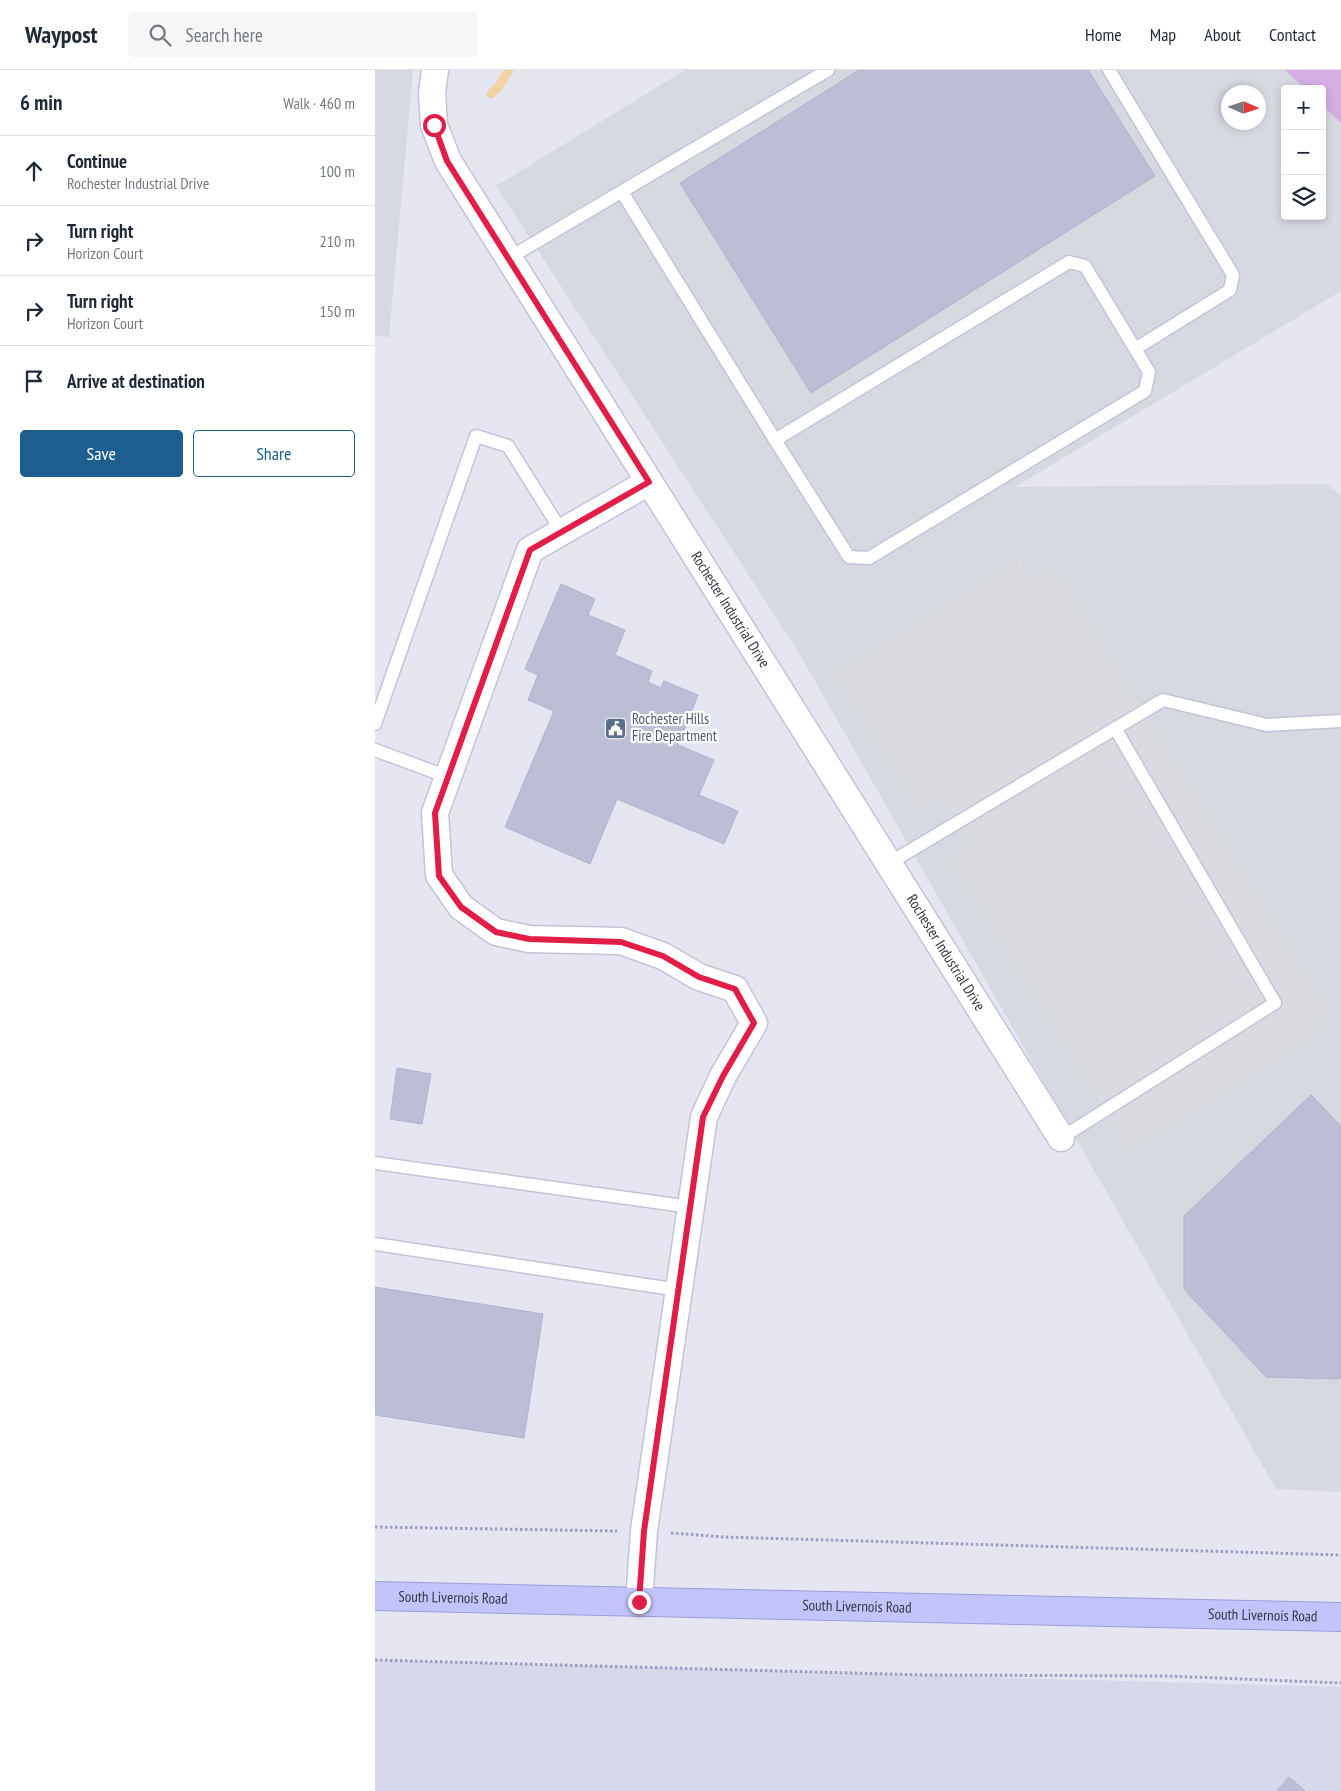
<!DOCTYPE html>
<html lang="en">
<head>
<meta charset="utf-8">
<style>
  :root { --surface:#fff; --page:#f6f6f7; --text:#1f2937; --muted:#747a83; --line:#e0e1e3; --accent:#1c5e8d }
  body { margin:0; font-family:"PT Sans Narrow",sans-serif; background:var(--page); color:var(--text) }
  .controls { position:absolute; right:15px; top:15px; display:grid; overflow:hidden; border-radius:5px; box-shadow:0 2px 8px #0003 }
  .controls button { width:45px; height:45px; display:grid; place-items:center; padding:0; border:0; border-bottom:1px solid var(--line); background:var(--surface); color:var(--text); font:25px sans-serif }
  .compass { position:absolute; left:846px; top:15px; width:45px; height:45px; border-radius:50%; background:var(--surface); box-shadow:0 2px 8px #0003; rotate:93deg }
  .stop { position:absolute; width:15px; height:15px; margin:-11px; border:4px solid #e11d48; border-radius:50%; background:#fff }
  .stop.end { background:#e11d48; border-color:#fff; box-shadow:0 1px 5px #0008 }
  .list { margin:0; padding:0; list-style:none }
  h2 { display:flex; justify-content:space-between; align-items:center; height:65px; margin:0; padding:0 20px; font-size:21px }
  h2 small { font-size:16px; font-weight:400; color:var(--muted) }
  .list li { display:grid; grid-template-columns:32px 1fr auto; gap:15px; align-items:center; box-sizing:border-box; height:70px; padding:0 20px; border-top:1px solid var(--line) }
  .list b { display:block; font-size:19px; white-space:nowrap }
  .list p { margin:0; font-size:16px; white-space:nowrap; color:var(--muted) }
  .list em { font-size:16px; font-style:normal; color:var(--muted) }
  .actions { display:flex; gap:10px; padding:15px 20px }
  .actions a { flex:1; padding:11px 0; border:1px solid var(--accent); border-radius:5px; text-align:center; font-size:18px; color:var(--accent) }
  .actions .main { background:var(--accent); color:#fff }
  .icon { flex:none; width:28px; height:28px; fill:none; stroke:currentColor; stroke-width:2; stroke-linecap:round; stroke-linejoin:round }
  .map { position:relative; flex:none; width:966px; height:1721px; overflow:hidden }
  header { display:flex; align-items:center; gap:30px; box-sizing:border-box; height:70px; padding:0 25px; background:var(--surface); border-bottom:1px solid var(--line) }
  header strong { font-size:24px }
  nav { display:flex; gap:28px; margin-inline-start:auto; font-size:18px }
  .search { width:350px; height:45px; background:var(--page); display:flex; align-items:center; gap:12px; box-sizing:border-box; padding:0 18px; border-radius:5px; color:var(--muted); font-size:19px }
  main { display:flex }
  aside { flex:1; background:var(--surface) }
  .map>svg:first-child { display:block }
  .residential { fill:#d7d9ea }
  .industrial { fill:#d7d9e1; fill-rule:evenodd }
  .green { fill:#d5aee6 }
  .parking { fill:#dadbe0 }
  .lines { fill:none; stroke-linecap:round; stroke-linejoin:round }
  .stream { stroke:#efd4a2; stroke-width:9 }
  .building { fill:#bbbed4; stroke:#aeb3ce }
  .lane-casing { stroke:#c2c4d8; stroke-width:15 }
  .street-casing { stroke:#c2c4d8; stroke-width:29 }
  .secondary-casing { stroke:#9c9ddb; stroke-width:30 }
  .path { stroke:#999ebf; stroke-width:3; stroke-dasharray:2.5 2.5; stroke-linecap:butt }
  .lane { stroke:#fff; stroke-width:12 }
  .street { stroke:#fff; stroke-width:26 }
  .secondary { stroke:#c4c4fd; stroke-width:28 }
  .route { stroke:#e11d48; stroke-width:6 }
  .labels { text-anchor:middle; stroke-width:4.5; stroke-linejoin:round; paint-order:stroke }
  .street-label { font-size:15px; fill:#353744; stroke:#fff }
  .service-label { font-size:15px; fill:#4e5e75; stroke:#fff; text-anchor:start }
</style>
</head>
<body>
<header>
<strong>Waypost</strong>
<div class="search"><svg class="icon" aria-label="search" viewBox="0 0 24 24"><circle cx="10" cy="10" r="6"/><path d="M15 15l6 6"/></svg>Search here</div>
<nav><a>Home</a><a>Map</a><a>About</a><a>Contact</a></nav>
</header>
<main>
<aside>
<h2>6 min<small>Walk · 460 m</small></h2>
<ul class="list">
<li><svg class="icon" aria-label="ahead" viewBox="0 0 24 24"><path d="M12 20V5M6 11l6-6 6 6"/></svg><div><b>Continue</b><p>Rochester Industrial Drive</p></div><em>100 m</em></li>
<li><svg class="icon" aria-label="right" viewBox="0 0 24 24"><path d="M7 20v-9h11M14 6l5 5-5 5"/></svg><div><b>Turn right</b><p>Horizon Court</p></div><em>210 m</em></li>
<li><svg class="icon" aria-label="right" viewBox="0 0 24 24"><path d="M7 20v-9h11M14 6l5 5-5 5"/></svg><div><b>Turn right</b><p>Horizon Court</p></div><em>150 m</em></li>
<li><svg class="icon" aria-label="arrive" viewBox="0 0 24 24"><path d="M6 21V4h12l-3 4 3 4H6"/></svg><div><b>Arrive at destination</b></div></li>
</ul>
<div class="actions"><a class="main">Save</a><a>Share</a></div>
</aside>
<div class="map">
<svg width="966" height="1721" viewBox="0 0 966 1721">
  <rect width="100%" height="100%" fill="#e5e6f2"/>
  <!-- residential -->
  <path class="residential" d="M0,1590L966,1617V1721H0Z"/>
  <!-- industrial -->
  <path class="industrial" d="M0,0H38L14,267L0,266Z
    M310,0H910L930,19H910V146H947V35L966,53V221L640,417L952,414L966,426V1422L901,1419L421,578L121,116ZM854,22H884V52H854Z"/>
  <!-- green -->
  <path class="green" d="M910,0H966V53L947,35V19H930Z"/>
  <!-- parking -->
  <path class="parking" d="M645,489L655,507L667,508L681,499L953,940L944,946L942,950L949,961L755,1081L576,790L598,776L568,726L544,740L459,604Z"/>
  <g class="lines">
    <!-- stream -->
    <path class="stream" d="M116,24L124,16L134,0"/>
  </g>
  <!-- building -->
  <path class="building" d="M484,0H713L780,106L436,323L305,113Z
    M186,514L220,529L213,545L250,560L240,585L277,601L273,612L286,618L289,611L323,625L303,675L339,690L324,725L363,741L349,774L242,729L215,794L130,757L179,641L153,630L163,605L150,599Z
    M22,998L56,1004L47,1054L15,1049Z
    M936,1025L966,1056V1307L964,1309L891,1307L809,1219V1146Z
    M0,1217L168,1244L149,1368L0,1345Z
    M914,1707L930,1721H902Z"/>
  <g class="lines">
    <defs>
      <path id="lane" d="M734,0L858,205L855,220L760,279
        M247,122L400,370
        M134,188L453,0
        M694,192L710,196L774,302L770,321L494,488L474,487L400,370Z
        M0,654L101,366L133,376L187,462
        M0,680L73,707
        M516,792L788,630L892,655L966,651
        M686,1068L900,933L740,658
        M0,1093L316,1137
        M0,1174L304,1220"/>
      <g id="street">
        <path id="s1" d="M60,0L57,23L59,55L73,91C277,417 484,741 686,1068"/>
        <path d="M264,1532L269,1461L329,1047L348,1006L379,953L360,919L324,907L288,886L246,871L154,869L121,862L86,837L64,805L60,743L155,480L274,412"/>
      </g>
      <g id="secondary">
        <path id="s2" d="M0,1526L966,1547"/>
      </g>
    </defs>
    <!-- lane casing -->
    <use href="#lane" class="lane-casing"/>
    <!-- street casing -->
    <use href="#street" class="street-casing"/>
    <!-- secondary casing -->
    <use href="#secondary" class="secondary-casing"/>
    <!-- path -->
    <path class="path" d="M0,1457L242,1461
      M296,1463L349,1467L966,1485
      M0,1590L551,1605L792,1606L966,1613"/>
    <!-- lane -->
    <use href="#lane" class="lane"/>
    <!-- street -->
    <use href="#street" class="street"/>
    <!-- secondary -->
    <use href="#secondary" class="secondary"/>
  </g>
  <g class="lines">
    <!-- route -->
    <path class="route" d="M59,55L72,91L274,412L155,480L60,743L64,806L86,837L121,862L154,869L246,872L288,886L324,907L360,919L379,953L348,1006L328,1047L269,1461L264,1532"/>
  </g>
  <!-- icons -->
  <defs>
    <symbol id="civic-square" viewBox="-11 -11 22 22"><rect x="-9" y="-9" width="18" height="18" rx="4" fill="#5c6f8a" stroke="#fff"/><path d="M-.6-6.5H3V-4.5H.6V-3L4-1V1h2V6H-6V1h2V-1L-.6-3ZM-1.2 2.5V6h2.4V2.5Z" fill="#fff"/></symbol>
  </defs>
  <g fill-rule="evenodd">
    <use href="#civic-square" x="228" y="646" width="25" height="25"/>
  </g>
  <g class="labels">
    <!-- street labels -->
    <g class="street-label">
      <text dy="5" stroke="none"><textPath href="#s1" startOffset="624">Rochester Industrial Drive</textPath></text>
      <text dy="5" stroke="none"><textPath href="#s1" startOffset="1029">Rochester Industrial Drive</textPath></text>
      <text dy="5" stroke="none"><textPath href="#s2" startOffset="78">South Livernois Road</textPath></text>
      <text dy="5" stroke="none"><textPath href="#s2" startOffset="482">South Livernois Road</textPath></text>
      <text dy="5" stroke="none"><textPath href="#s2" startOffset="888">South Livernois Road</textPath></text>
    </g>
    <!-- service labels -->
    <g class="service-label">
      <text x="257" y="654">Rochester Hills<tspan x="257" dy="17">Fire Department</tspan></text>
    </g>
  </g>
</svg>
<div class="controls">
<button>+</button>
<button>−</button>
<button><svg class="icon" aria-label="layers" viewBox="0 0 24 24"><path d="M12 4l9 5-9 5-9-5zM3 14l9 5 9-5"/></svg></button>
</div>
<svg class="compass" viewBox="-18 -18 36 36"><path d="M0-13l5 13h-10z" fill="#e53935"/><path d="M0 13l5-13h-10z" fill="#747a83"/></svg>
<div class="stop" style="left:59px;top:55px"></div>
<div class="stop end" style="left:264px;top:1532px"></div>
</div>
</main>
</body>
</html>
